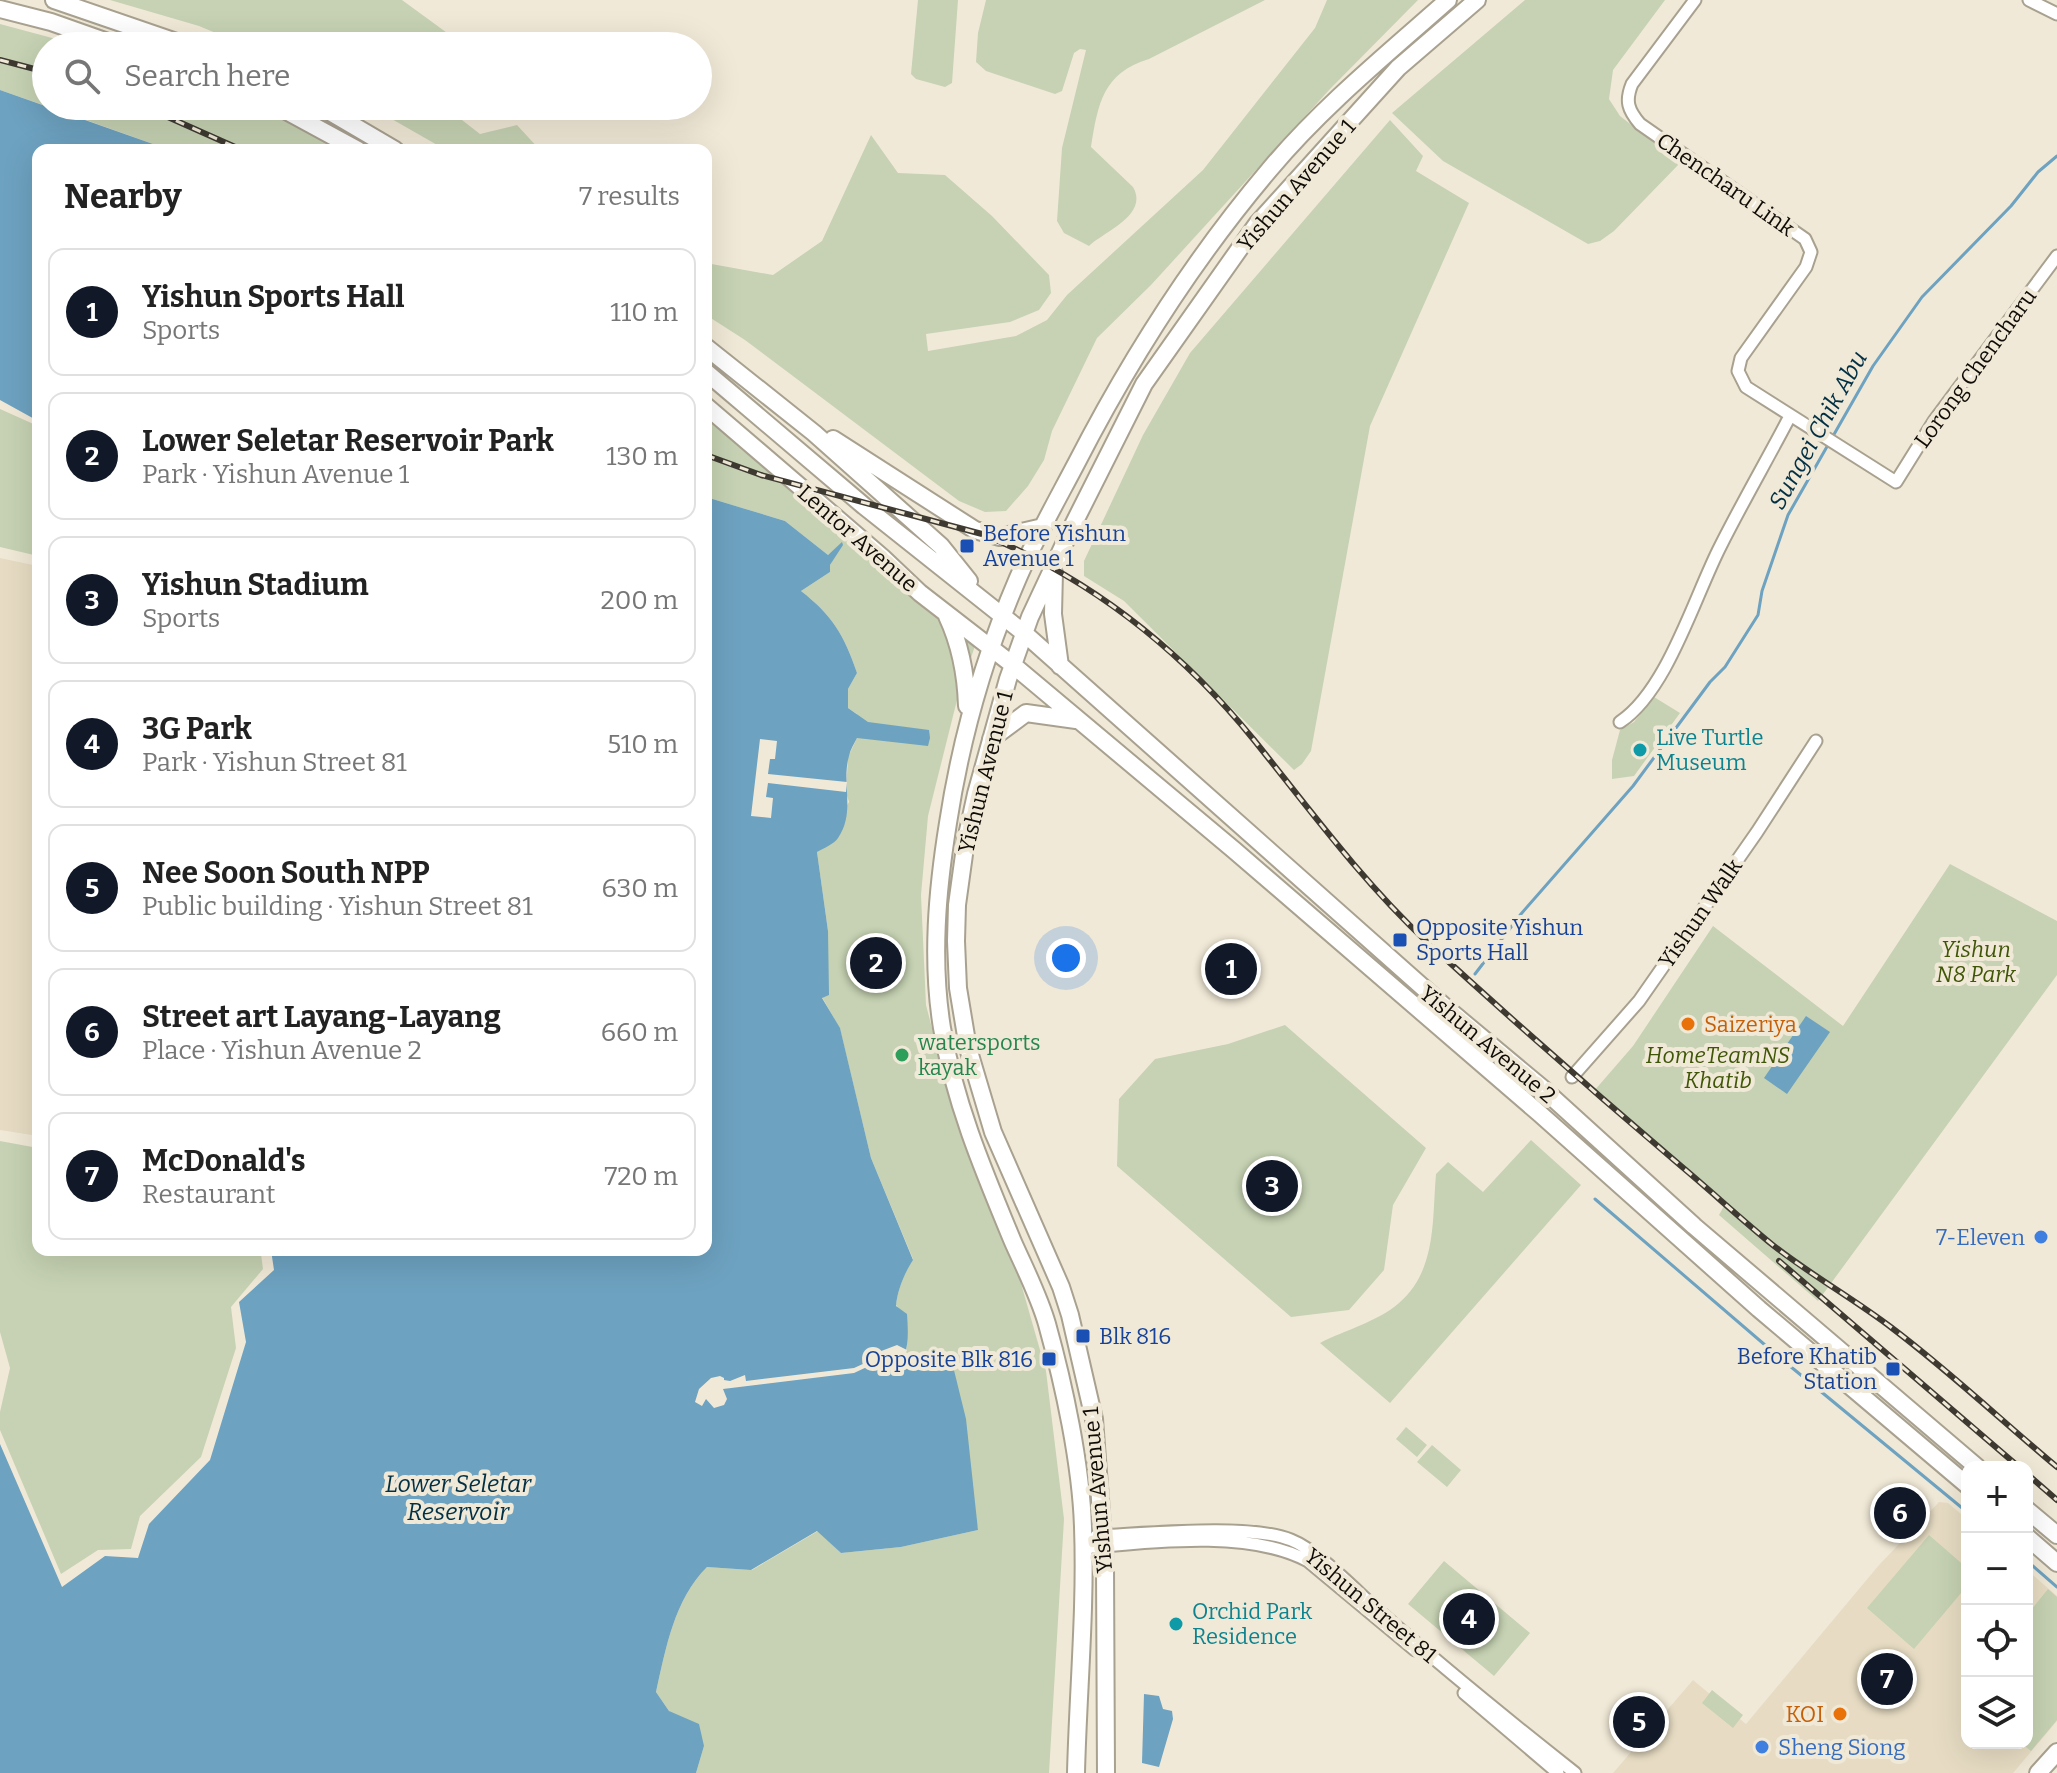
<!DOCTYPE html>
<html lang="en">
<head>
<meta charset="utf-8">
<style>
  :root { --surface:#fff; --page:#f2f2f2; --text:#222; --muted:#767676; --line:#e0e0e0; --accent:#111827 }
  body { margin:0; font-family:Bitter,serif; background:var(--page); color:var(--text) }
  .controls { position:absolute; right:24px; bottom:24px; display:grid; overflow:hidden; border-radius:16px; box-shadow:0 8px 32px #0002 }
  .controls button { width:72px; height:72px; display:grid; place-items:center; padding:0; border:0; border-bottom:2px solid var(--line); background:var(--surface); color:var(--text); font:40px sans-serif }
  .you { position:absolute; left:1066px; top:958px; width:28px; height:28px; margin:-20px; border:6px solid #fff; border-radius:50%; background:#1a73e8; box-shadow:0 0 0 12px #1a73e833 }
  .badge { display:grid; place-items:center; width:52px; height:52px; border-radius:50%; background:var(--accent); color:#fff; font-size:26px; font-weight:700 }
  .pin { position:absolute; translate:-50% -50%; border:4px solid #fff; box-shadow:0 2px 8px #0006 }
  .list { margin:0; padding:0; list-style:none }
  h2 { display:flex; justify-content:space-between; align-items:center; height:104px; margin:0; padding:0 32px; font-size:34px }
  h2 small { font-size:26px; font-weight:400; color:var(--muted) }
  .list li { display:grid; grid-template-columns:52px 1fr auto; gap:24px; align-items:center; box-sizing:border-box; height:128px; margin:0 16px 16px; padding:0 16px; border:2px solid var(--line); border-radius:16px }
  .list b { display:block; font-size:30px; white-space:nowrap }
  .list p { margin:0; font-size:26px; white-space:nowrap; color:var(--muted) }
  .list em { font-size:26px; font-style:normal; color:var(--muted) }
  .icon { flex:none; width:44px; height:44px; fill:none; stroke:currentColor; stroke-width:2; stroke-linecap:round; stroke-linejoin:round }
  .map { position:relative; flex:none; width:2057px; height:1773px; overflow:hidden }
  .search { position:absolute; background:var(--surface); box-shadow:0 8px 32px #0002; left:32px; top:32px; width:680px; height:88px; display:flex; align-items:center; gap:20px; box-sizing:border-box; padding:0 28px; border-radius:44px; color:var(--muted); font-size:30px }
  .panel { position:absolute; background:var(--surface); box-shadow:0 8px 32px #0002; left:32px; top:144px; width:680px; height:1112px; border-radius:16px }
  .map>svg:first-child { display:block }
  .built { fill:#e7dcc3 }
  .green { fill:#c6d2b3 }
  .water { fill:#6da2c0 }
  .pier { fill:#f1e9d7 }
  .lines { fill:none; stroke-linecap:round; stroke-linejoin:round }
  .stream { stroke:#6da2c0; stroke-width:3 }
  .street-casing { stroke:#a9a190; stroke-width:15 }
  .secondary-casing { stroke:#a9a190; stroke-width:20 }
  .primary-casing { stroke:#a9a190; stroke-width:20 }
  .street { stroke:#fff; stroke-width:11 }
  .secondary { stroke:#fff; stroke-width:16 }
  .primary { stroke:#fff; stroke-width:16 }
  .rail-casing { stroke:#3e3a32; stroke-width:6 }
  .rail { stroke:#f1e9d7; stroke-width:3; stroke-dasharray:9; stroke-linecap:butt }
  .transit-dot { fill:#1a4fb4; stroke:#f1e9d7; stroke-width:3 }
  .culture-dot { fill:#0f9aa8; stroke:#f1e9d7; stroke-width:3 }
  .food-dot { fill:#e8710a; stroke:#f1e9d7; stroke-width:3 }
  .leisure-dot { fill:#2e9e5b; stroke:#f1e9d7; stroke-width:3 }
  .shop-dot { fill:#3f7fe0; stroke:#f1e9d7; stroke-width:3 }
  .labels { text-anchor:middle; stroke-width:8; stroke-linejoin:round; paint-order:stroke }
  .street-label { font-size:22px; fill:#0f0c07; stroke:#f1e9d7 }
  .transit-label { font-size:22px; fill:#164399; stroke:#f1e9d7; text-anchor:start }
  .culture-label { font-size:22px; fill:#0d838f; stroke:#f1e9d7; text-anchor:start }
  .park-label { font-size:22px; font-style:italic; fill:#3f5507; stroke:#f1e9d7 }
  .food-label { font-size:22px; fill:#c56008; stroke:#f1e9d7; text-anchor:start }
  .leisure-label { font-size:22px; fill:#27864d; stroke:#f1e9d7; text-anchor:start }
  .shop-label { font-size:22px; fill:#366cbe; stroke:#f1e9d7; text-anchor:end }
  .water-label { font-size:24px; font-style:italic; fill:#013045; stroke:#f1e9d7 }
</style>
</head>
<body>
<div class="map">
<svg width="2057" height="1773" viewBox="0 0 2057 1773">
  <rect width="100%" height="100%" fill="#f1e9d7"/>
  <!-- built -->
  <path class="built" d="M0,558L38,566V1136L0,1130Z
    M1939,1502L1948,1503L1967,1519V1743H2027V1570L2057,1596V1721L2013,1773H1613L1693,1680L1746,1724L1879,1565Z"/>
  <!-- green -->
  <path class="green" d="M110,0H402L465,46H247L199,26Z
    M918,0H958L952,83L945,87L916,79L911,74Z
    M986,0H1265L1149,59C1103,73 1098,103 1091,147L1133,187C1149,215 1105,231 1089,246L1064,233L1057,221L1062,148L1086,50L1080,49L1074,53L1062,91L1055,94L986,71L976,62L978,33Z
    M1327,0H1418L1330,89L1151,285L1097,338L1052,431L1044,460L1028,486L1006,511L985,512L959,501L745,340L706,315V263L773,275L822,241L871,135L898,173L945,175L992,216L1049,275L1051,293L1039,310L1010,322L926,334L928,351L1016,336L1047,320L1067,295L1203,170L1315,28Z
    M1525,0H1665L1613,70L1609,99L1620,116L1680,163L1614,231L1600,241L1588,244L1443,161L1392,113Z
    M0,24L82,46H46V106L0,90Z
    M47,106H261L341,150H170Z
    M369,106H456L453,113L480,134L517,125L540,150H446Z
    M1390,120L1423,156L1416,171L1469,203L1370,426L1311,751L1302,764L1294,770L1124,601L1084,576V561L1143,435L1190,353Z
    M0,409L38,426V556L0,547Z
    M706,416L976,643L958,696L928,816L921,895L926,1005L946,1082L1020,1280L1046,1371L1064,1519L1049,1773H696L704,1746L669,1711L656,1692C666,1648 674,1600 707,1567L752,1570L818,1531L841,1553L901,1547L978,1530L946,1361C929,1366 920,1368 904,1358C909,1343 906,1334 907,1319L896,1305C897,1291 905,1272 913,1259L871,1158L840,1029L822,997L828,931L817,852L849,802L846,792L848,757L857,738V714L848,708V689L857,673C844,635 833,616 801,591L830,572V565L842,543L828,555L785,521L706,497Z
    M1654,697L1680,713L1634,776L1612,779V760L1620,730L1634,722Z
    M1950,864L2057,921V975L1818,1301L1719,1215L1724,1206L1706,1186L1594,1091L1633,1046L1713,926L1843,1026Z
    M1285,1025L1426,1148L1393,1205L1384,1270L1349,1310L1291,1317L1117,1166L1119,1099L1155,1059L1228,1044Z
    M1531,1140L1581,1185L1390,1403L1320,1343C1345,1330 1377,1322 1399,1303C1437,1270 1432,1220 1436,1174L1448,1162L1483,1192Z
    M0,1141L38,1148V1250H235V1252L261,1254L263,1269L231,1307L236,1348L201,1457L140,1516L131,1549L98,1550L61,1574L0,1430V1412L10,1368L0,1332Z
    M1406,1427L1427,1445L1417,1457L1396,1439Z
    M1432,1445L1461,1470L1447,1487L1417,1462Z
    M1929,1535L1967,1568V1586L1914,1649L1867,1608Z
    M1444,1561L1530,1633L1494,1676L1408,1604Z
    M2048,1589L2057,1597V1720L2031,1751L2021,1743H2027V1615Z
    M1712,1690L1743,1715L1733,1728L1702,1703Z"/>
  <!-- water -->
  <path class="water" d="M0,90L170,150H38V421L0,400Z
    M706,497L785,521L828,555L842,542L843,545L830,565V572L801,591C833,616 844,635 857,673L848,689V708L868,722L929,730L930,738L928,746L857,738C854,744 850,750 849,756C841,783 856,812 838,838C834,844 824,848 817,852L828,931L829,995L822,998L840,1028L871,1158L913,1260C905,1272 897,1291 896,1306L907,1314C908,1330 909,1343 904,1357C927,1372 930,1359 952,1362L966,1419L978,1530L901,1547L841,1553L817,1531L751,1570L707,1567C674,1600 666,1648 656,1692L669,1711L699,1724L704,1746L696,1773H0V1444L62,1587L105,1556L138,1558L149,1524L210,1460L246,1342L239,1302L274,1270L271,1250H706Z
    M1806,1016L1830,1032L1787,1094L1764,1078Z
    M1144,1694L1159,1696L1163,1709L1172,1711L1173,1719L1159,1767L1142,1763Z"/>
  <!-- pier -->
  <path class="pier" d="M760,739L777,741L775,759H770L768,774L847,782L846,792L768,783L766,797L773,798L771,818L751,816Z
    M897,1345L907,1350L904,1358L893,1354L882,1355L869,1366L854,1373L723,1389L727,1399L724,1405L714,1408L706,1399L702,1406L695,1402L699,1389L711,1378L720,1376L724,1378V1380L730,1381L745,1375L746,1381L854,1368L865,1363L876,1353Z"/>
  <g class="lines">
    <!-- stream -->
    <path class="stream" d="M1475,974L1521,914L1633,786L1710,682L1725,667L1758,615L1762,591L1788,515L1873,366L1922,297L2011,206L2038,172L2057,156
      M1595,1199L1779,1357L1967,1512
      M2027,1561L2057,1587"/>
    <defs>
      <path id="street" d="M1695,0L1632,84C1625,101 1628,110 1640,124L1805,239L1811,252L1806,267L1741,358L1738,371L1746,387L1896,482L1934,421L2057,256
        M2029,0L2057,14
        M1620,722C1667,691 1694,598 1720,547C1742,503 1767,460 1790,416
        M1572,1077L1639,1001L1757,832L1816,741
        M1096,1536C1144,1534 1249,1523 1291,1540C1319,1551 1358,1593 1381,1613C1444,1668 1509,1721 1575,1773
        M1083,1548C1149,1542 1249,1529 1308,1561L1415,1650
        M1464,1693L1558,1773"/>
      <path id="secondary" d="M2038,1773L2057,1752"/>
      <path id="primary" d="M54,0L188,46
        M0,9L51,22L119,46
        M277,106L358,150
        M320,106L395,150
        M706,347L814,433L941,546L969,581
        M706,372L864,506L1024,633L1445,1007L1542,1088L1694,1226L1977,1467
        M706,406L882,557L920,593L1013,665L1234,850L1539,1113L1759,1309L1967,1485
        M833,439L975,530L1000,537L1043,527
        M1054,572L1053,614L1060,666
        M947,616C961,646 966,674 967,706
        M991,739L1026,713L1076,720
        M2027,1510L2057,1535
        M2027,1537L2057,1563
        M1076,1773C1078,1691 1086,1609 1083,1527C1081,1464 1064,1385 1047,1324C1039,1296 1025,1269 1013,1242C984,1172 955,1104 942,1028C931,960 937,891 948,823C961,738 984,657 1018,578C1035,539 1056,502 1076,464C1131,357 1192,261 1270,169C1322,107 1387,54 1448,0
        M1106,1773L1105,1566L1094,1419L1070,1315L1061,1287L993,1132L968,1048L958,988L956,941L957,905L966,840L976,794L1008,679L1030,617L1073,525L1144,384L1257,224L1398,68L1477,0"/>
    </defs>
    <!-- street casing -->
    <use href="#street" class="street-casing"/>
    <!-- secondary casing -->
    <use href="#secondary" class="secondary-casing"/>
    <!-- primary casing -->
    <use href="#primary" class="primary-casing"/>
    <!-- street -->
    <use href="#street" class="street"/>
    <!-- secondary -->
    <use href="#secondary" class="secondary"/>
    <!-- primary -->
    <use href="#primary" class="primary"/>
    <defs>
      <path id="rail" d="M0,60L46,72
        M143,106L242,150
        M706,455L761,475L982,534C1090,578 1181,650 1254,740C1310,810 1362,881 1427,942C1510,1018 1595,1093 1681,1166C1712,1192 1742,1220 1774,1246C1811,1275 1854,1299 1892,1328C1949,1371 2002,1421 2057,1467
        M1779,1261L2019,1467
        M2027,1474L2057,1500"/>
    </defs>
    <!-- rail casing -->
    <use href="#rail" class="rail-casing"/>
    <!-- rail -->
    <use href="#rail" class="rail"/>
  </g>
  <!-- markers -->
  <g class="transit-dot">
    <rect x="959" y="538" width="16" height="16" rx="4"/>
    <rect x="1392" y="932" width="16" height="16" rx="4"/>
    <rect x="1075" y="1328" width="16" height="16" rx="4"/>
    <rect x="1041" y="1351" width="16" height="16" rx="4"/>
    <rect x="1885" y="1361" width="16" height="16" rx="4"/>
  </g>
  <g class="culture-dot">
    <circle cx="1640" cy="750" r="8"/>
    <circle cx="1176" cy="1624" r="8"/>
  </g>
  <g class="food-dot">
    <circle cx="1688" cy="1024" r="8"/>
    <circle cx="1840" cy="1714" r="8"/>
  </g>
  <circle class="leisure-dot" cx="902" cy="1055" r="8"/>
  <g class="shop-dot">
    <circle cx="2041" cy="1237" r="8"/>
    <circle cx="1762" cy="1747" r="8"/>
  </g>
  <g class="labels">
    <!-- street labels -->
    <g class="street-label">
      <text transform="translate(1726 184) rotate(35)" y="8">Chencharu Link</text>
      <text transform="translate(1296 185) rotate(-49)" y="8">Yishun Avenue 1</text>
      <text transform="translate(1975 368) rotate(-54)" y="8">Lorong Chencharu</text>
      <text transform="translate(858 538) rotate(41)" y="8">Lentor Avenue</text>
      <text transform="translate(985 772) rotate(-76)" y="8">Yishun Avenue 1</text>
      <text transform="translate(1700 913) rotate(-55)" y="8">Yishun Walk</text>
      <text transform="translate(1488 1044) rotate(40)" y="8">Yishun Avenue 2</text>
      <text transform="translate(1097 1490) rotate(-95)" y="8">Yishun Avenue 1</text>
      <text transform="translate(1371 1605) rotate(40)" y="8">Yishun Street 81</text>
    </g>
    <!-- transit labels -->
    <g class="transit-label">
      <text x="983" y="541">Before Yishun<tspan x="983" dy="25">Avenue 1</tspan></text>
      <text x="1416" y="935">Opposite Yishun<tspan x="1416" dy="25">Sports Hall</tspan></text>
      <text x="1099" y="1344">Blk 816</text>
      <text x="1877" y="1364" text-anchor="end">Before Khatib<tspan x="1877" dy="25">Station</tspan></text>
      <text x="1033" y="1367" text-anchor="end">Opposite Blk 816</text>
    </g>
    <!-- culture labels -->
    <g class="culture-label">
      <text x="1656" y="745">Live Turtle<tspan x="1656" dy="25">Museum</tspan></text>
      <text x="1192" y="1619">Orchid Park<tspan x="1192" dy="25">Residence</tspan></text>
    </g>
    <!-- park labels -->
    <g class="park-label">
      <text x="1976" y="957">Yishun<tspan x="1976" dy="25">N8 Park</tspan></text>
      <text x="1718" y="1063">HomeTeamNS<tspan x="1718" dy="25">Khatib</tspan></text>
    </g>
    <!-- food labels -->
    <g class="food-label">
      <text x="1704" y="1032">Saizeriya</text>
      <text x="1824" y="1722" text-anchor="end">KOI</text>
    </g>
    <!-- leisure labels -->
    <g class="leisure-label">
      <text x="918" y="1050">watersports<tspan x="918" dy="25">kayak</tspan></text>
    </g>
    <!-- shop labels -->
    <g class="shop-label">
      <text x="2025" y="1245">7-Eleven</text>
      <text x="1778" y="1755" text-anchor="start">Sheng Siong</text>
    </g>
    <!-- water labels -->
    <g class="water-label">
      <text transform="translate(1818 430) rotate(-61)" y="8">Sungei Chik Abu</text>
      <text x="458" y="1492">Lower Seletar<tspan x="458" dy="28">Reservoir</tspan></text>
    </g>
  </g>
</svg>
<div class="controls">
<button>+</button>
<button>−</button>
<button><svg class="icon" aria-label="locate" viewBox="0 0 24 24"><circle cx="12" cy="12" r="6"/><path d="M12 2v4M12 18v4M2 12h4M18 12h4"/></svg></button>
<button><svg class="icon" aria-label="layers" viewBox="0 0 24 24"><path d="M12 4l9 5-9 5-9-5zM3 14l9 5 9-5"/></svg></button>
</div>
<div class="you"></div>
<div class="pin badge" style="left:1231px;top:969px">1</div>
<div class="pin badge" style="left:876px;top:963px">2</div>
<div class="pin badge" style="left:1272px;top:1186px">3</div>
<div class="pin badge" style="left:1469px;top:1619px">4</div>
<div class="pin badge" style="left:1639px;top:1722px">5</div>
<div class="pin badge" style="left:1900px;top:1513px">6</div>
<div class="pin badge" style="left:1887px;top:1679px">7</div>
<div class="search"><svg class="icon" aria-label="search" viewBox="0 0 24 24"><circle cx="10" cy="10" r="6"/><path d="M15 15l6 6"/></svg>Search here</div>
<section class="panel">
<h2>Nearby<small>7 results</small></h2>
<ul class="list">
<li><span class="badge">1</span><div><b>Yishun Sports Hall</b><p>Sports</p></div><em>110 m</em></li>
<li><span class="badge">2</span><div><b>Lower Seletar Reservoir Park</b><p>Park · Yishun Avenue 1</p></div><em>130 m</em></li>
<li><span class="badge">3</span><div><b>Yishun Stadium</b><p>Sports</p></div><em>200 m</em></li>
<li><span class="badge">4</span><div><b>3G Park</b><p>Park · Yishun Street 81</p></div><em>510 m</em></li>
<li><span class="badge">5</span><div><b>Nee Soon South NPP</b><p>Public building · Yishun Street 81</p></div><em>630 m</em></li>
<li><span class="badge">6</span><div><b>Street art Layang-Layang</b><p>Place · Yishun Avenue 2</p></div><em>660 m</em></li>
<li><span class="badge">7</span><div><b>McDonald's</b><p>Restaurant</p></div><em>720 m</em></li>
</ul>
</section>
</div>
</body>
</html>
